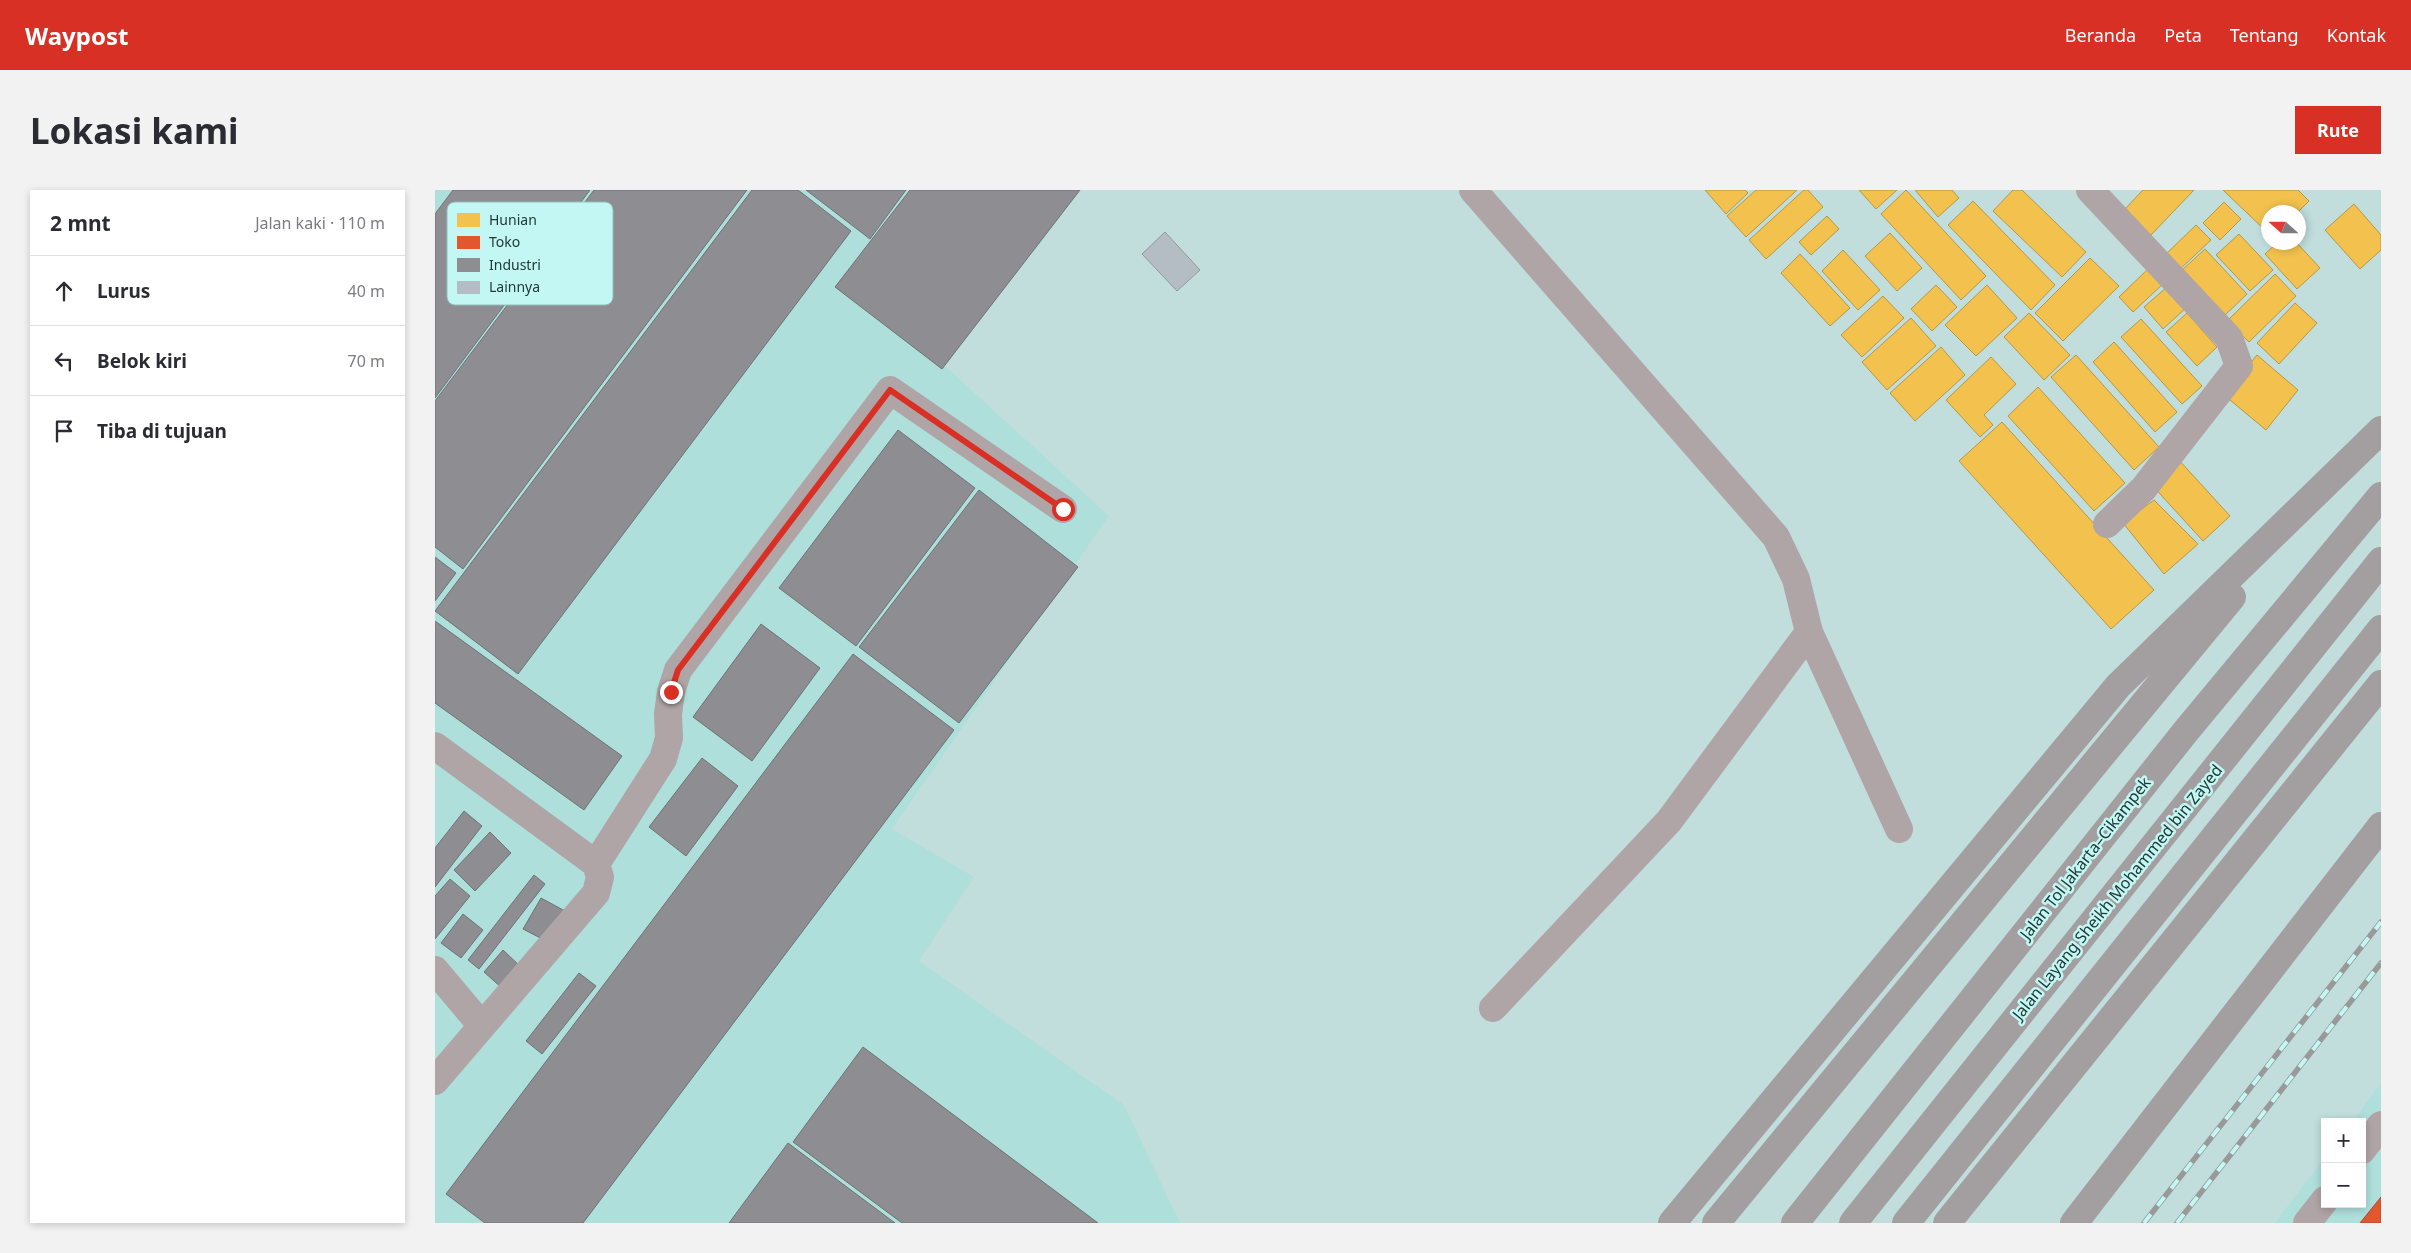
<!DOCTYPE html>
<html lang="id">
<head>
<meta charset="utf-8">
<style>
  :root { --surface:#fff; --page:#f2f2f3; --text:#2b2b33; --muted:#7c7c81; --line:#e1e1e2; --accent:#d93025 }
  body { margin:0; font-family:"Noto Sans",sans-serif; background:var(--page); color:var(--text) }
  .controls { position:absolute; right:15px; bottom:15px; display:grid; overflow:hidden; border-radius:0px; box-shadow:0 2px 8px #0003 }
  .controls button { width:45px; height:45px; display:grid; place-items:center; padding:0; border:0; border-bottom:1px solid var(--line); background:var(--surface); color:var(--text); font:25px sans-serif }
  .compass { position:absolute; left:1826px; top:15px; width:45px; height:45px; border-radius:50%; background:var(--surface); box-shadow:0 2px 8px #0003; rotate:291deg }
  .stop { position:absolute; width:15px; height:15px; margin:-11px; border:4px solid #d93025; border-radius:50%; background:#fff }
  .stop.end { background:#d93025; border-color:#fff; box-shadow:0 1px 5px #0008 }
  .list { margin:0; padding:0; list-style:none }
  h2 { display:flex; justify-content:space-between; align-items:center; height:65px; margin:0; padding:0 20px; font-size:21px }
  h2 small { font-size:16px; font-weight:400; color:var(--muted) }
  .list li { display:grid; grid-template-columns:32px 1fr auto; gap:15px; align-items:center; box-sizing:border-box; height:70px; padding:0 20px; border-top:1px solid var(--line) }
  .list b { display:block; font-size:19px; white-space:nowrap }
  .list em { font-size:16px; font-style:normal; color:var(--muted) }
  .icon { flex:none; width:28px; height:28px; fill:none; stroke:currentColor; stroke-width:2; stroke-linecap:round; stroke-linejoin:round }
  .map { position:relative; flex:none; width:1946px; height:1033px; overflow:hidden; border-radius:0px }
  header { display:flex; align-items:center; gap:30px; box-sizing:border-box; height:70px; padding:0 25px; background:var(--accent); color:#fff }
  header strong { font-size:24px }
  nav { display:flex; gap:28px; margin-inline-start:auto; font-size:18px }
  .intro { display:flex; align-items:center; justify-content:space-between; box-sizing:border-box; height:120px; padding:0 30px }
  h1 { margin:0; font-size:35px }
  .button { padding:12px 22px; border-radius:0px; background:var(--accent); color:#fff; font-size:18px; font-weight:700 }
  main { display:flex; gap:30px; padding:0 30px }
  aside { flex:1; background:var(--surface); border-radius:0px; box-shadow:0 2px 8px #0003 }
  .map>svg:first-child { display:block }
  .built { fill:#afdfdb }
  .homes { fill:#f2c14e; stroke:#b49847 }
  .shops { fill:#e4572e; stroke:#aa4e31 }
  .industry { fill:#8d8d92; stroke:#6d7477 }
  .building { fill:#b4bdc3; stroke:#90999f }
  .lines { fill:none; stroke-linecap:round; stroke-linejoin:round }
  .minor { stroke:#b0a5a6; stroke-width:28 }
  .highway { stroke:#a39ea0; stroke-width:28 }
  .rail-casing { stroke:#9a999a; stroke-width:5.5 }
  .rail { stroke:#c2f7f3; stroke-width:4; stroke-dasharray:11; stroke-linecap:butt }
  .route { stroke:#d93025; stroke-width:6 }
  .labels { text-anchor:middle; stroke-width:5; stroke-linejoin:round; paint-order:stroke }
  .street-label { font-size:16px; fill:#233937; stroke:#c2f7f3 }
  .key { fill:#c2f7f3; stroke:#92bebb; stroke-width:1 }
  .key-label { font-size:14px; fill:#233937 }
</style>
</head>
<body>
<header>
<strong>Waypost</strong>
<nav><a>Beranda</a><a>Peta</a><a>Tentang</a><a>Kontak</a></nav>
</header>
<div class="intro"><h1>Lokasi kami</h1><a class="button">Rute</a></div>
<main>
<aside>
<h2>2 mnt<small>Jalan kaki · 110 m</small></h2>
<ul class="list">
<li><svg class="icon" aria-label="ahead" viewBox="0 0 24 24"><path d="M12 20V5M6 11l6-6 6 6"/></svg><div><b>Lurus</b></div><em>40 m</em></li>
<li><svg class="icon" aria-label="left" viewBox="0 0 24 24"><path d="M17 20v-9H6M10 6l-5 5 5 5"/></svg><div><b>Belok kiri</b></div><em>70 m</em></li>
<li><svg class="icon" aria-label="arrive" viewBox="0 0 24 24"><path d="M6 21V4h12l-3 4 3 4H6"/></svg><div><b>Tiba di tujuan</b></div></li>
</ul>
</aside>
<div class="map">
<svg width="1946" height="1033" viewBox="0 0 1946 1033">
  <rect width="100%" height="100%" fill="#c1dedc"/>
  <!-- built -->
  <path class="built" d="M0,0H620L496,163L674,326L457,639L539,687L484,771L689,915L745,1033H0Z
    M1946,893V1033H1840L1890,967V1014H1927V932H1917Z"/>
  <!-- homes -->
  <path class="homes" d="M1270,0H1310L1313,3L1291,24Z
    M1321,0H1362L1311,47L1292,26Z
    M1369,0H1373L1388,17L1331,69L1314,50Z
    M1424,0H1462L1441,19Z
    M1471,0L1551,86L1526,110L1446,24Z
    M1480,0H1517L1524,8L1503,27Z
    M1578,0H1587L1651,62L1627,87L1558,21Z
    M1708,0H1759L1716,45L1690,19Z
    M1788,0H1863L1874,11L1863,22H1834V44Z
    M1538,11L1620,95L1596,120L1513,35Z
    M1789,12L1806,29L1785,50L1768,33Z
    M1919,14L1946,45V60L1925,79L1890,40Z
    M1392,26L1404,39L1376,65L1364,52Z
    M1761,35L1776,50L1742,82L1728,67Z
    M1455,43L1487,78L1462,101L1430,66Z
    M1804,44L1838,80L1815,101L1781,65Z
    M1843,52H1861L1885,78L1862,99L1830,64Z
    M1770,59L1812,104L1787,128L1745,82Z
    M1408,60L1445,100L1423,120L1387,81Z
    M1365,64L1415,118L1395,136L1346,83Z
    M1655,68L1684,96L1628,151L1600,123Z
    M1714,78L1729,93L1698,122L1684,107Z
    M1840,84L1861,106L1814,152L1792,131Z
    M1501,95L1522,117L1497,141L1476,119Z
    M1552,95L1582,128L1541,166L1510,135Z
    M1732,97L1751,118L1728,139L1709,117Z
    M1448,106L1469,128L1427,167L1406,145Z
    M1860,113L1882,133L1844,174L1822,153Z
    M1594,123L1635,165L1609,190L1569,147Z
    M1752,123L1782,157L1762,176L1731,142Z
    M1476,128L1501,156L1452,200L1427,172Z
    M1706,129L1767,196L1747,214L1686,147Z
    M1679,152L1742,222L1720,242L1658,172Z
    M1506,157L1530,185L1480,231L1455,203Z
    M1641,165L1724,257L1699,280L1616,187Z
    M1822,165L1863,200L1831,240L1789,205Z
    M1556,167L1581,194L1549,225L1558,235L1545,247L1511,210Z
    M1603,197L1690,293L1659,321L1573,226Z
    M1567,232L1719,400L1676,439L1524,271Z
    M1743,269L1795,326L1768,351L1716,294Z
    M1719,310L1763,354L1729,384L1688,333Z"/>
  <!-- shops -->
  <path class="shops" d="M1946,1007V1033H1925Z"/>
  <!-- industry -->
  <path class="industry" d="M18,0H155L0,208V24Z
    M159,0H312L28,379L0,357V211Z
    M317,0H363L416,41L83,484L0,421Z
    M371,0H471L435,49Z
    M475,0H645L507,179L400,97Z
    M463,240L540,298L421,456L344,398Z
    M544,300L643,377L524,533L424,457Z
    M0,367L21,383L0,411Z
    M0,431L187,566L149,620L0,513Z
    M326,434L385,478L317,571L258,527Z
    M418,464L519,540L148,1033H50L11,1004Z
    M267,568L303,596L251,666L214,637Z
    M29,621L47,636L0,697V658Z
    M55,642L76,663L40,701L19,680Z
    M99,685L110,694L44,779L33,770Z
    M15,689L35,706L0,749V706Z
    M106,708L130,721L113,752L88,739Z
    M28,724L48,740L26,768L6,753Z
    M68,760L86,777L68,799L49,782Z
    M144,783L161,796L107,864L91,851Z
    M428,857L663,1033H467L358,952Z
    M353,953L460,1033H294Z"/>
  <!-- building -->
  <path class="building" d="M730,42L765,80L742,101L707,64Z"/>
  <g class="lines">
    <!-- minor -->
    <path class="minor" d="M1038,0L1341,347L1361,389L1374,442L1234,631L1058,818
      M1655,0L1794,148L1804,176L1709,298L1672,334
      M1374,442L1464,639
      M0,556L161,674L165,687L161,703L0,891
      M161,674L228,569L234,548L233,524L236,502L243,480L455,200L628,319
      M0,780L47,836
      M1927,960L1946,935
      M1872,1033L1890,1010"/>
    <!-- highway -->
    <path class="highway" d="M1237,1033L1683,496L1946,240
      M1281,1033L1797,407
      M1360,1033L1751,541L1946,306
      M1418,1033L1946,371
      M1471,1033L1946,439
      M1512,1033L1946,494
      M1639,1033L1946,636"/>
    <defs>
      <path id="rail" d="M1709,1033L1946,732
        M1742,1033L1946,773"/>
    </defs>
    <!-- rail casing -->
    <use href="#rail" class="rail-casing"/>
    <!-- rail -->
    <use href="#rail" class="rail"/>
  </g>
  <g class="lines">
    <!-- route -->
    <path class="route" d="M236,502L243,480L455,200L628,319"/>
  </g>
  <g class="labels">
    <!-- street labels -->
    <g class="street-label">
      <text transform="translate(1650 668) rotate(-52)" y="6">Jalan Tol Jakarta–Cikampek</text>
      <text transform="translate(1682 702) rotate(-51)" y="6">Jalan Layang Sheikh Mohammed bin Zayed</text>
    </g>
  </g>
  <!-- legend -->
  <rect x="12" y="12" width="166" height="103" rx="8" class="key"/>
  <rect x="22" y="23" width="23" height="14" fill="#f2c14e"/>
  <rect x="22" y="46" width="23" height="13" fill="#e4572e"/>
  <rect x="22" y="68" width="23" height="14" fill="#8d8d92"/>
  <rect x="22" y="91" width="23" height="13" fill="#b4bdc3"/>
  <g class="key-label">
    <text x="54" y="35">Hunian</text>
    <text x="54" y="57">Toko</text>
    <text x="54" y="80">Industri</text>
    <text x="54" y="102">Lainnya</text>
  </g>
</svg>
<div class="controls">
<button>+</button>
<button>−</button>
</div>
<svg class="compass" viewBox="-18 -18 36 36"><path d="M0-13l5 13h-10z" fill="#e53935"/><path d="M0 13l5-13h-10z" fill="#7c7c81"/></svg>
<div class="stop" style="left:628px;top:319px"></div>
<div class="stop end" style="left:236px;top:502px"></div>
</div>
</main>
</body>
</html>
